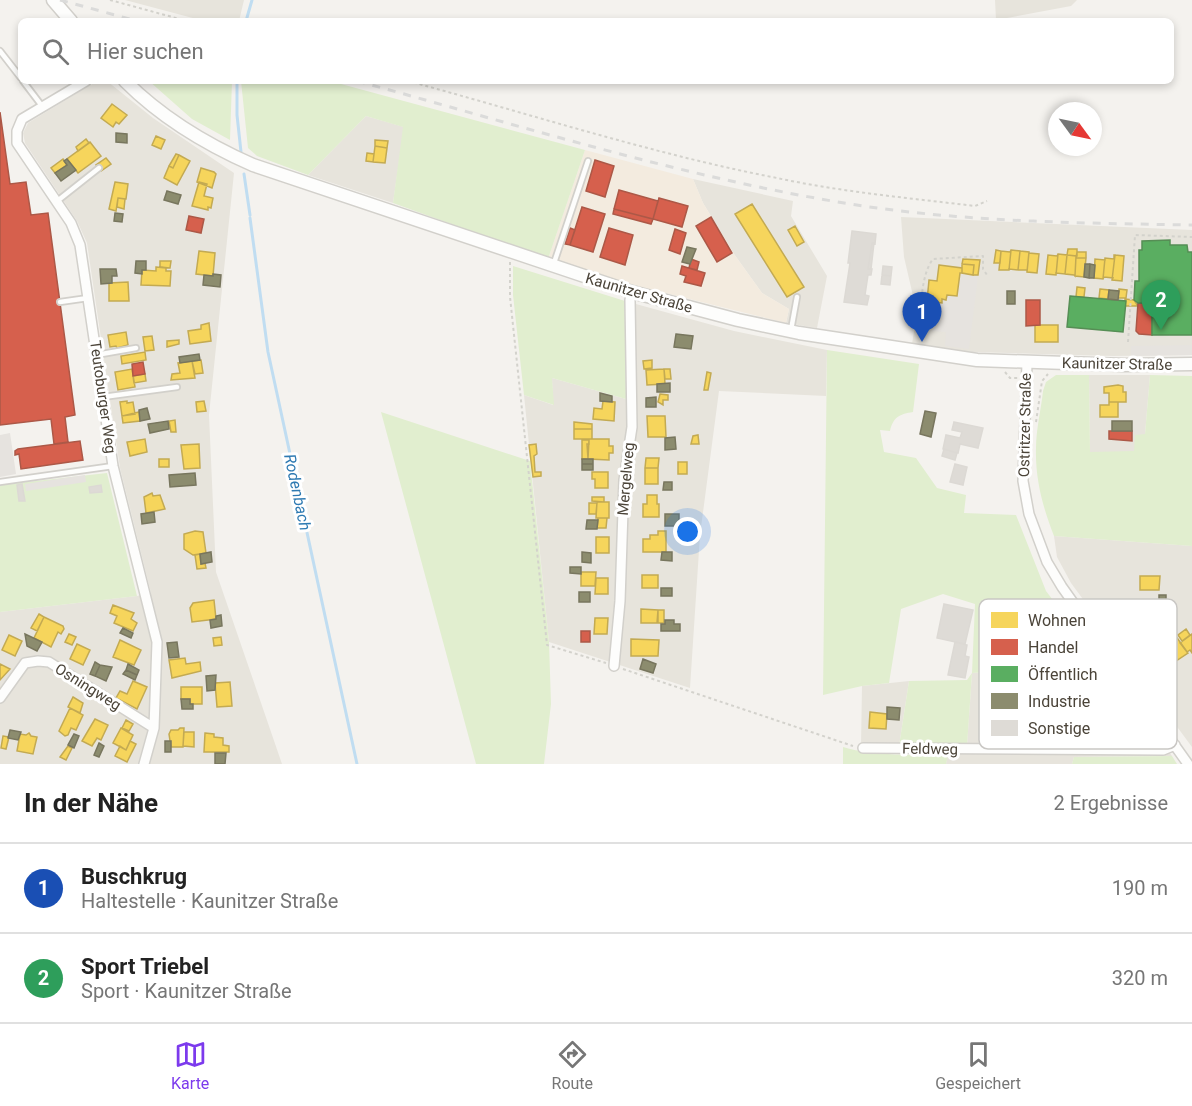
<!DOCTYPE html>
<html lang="de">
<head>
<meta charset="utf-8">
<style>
  :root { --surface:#fff; --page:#f2f2f2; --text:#222; --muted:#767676; --line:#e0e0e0; --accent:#7c3aed }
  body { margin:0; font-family:Roboto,sans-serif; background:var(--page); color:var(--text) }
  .compass { position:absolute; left:1048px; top:102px; width:54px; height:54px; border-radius:50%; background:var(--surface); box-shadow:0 3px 9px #0003; rotate:123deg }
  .you { position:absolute; left:688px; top:532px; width:21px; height:21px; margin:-15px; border:4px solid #fff; border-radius:50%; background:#1a73e8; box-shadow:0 0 0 9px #1a73e833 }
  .badge { display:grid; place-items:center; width:39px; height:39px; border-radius:50%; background:var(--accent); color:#fff; font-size:20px; font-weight:700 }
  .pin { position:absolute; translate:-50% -50px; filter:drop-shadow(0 2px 3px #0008) }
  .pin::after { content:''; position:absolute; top:32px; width:21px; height:18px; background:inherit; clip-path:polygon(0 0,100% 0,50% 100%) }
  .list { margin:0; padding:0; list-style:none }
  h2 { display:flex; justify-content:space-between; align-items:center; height:78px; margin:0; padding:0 24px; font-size:26px }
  h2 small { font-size:20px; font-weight:400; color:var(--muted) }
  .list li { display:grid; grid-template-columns:39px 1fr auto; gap:18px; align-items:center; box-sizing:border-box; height:90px; padding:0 24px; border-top:2px solid var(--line) }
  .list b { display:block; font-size:22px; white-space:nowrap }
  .list p { margin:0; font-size:20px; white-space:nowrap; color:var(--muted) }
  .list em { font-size:20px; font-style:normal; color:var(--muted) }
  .icon { flex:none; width:33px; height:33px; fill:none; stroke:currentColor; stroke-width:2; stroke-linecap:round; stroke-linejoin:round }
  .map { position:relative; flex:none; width:1192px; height:764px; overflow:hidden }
  .search { position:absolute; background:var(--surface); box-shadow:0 3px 9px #0003; left:18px; right:18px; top:18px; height:66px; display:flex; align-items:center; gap:15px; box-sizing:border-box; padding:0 21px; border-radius:9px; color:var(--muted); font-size:22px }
  .sheet { height:258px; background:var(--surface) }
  nav { display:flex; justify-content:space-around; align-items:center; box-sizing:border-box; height:84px; border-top:2px solid var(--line); background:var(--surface); font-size:16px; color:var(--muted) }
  nav a { display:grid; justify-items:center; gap:3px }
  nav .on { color:var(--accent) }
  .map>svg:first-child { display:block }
  .residential { fill:#e7e4dc }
  .commercial { fill:#f3ebdf }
  .green { fill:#e1eecf }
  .parking { fill:#e6e3df }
  .homes { fill:#f6d55c; stroke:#c3aa52; stroke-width:1.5 }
  .shops { fill:#d6604d; stroke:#ac5847; stroke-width:1.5 }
  .public { fill:#5aae61; stroke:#568e55; stroke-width:1.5 }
  .industry { fill:#8c8c6e; stroke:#78765e; stroke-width:1.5 }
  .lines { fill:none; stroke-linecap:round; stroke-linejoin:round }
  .stream { stroke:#c0ddf1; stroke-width:3 }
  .building { fill:#dedbd6; stroke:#dcd9d4; stroke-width:1.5 }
  .service-casing { stroke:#d2d0cb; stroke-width:8 }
  .minor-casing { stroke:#d2d0cb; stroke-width:12 }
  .tertiary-casing { stroke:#d2d0cb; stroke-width:15 }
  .path { stroke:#d3d2cc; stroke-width:2; stroke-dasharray:3 3; stroke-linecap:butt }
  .service { stroke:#fdfdfc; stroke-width:4.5 }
  .minor { stroke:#fdfdfc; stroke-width:9 }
  .tertiary { stroke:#fdfdfc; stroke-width:12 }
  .rail { stroke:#dbdbda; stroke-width:3; stroke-dasharray:8 8; stroke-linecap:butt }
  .labels { text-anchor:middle; stroke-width:6; stroke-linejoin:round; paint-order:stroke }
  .street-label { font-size:15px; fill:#4b4439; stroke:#fff }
  .water-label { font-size:16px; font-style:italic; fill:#2e7ab2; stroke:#fff }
  .key { fill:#fff; stroke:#c9c7c4; stroke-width:1.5 }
  .key-label { font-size:16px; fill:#4b4439 }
</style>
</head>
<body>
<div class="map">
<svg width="1192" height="764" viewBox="0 0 1192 764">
  <rect width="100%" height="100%" fill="#f4f2ee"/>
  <!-- residential -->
  <path class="residential" d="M125,0H244L239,21H204Z
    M995,0H1077L1071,6L996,20Z
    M97,81H107L153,118L234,173L209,415L216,572L282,764H0V612L137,596L151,593L120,468L87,243L77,221L25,143L23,133L28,123Z
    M366,116L404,127L393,203L308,175Z
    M693,179L793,201L791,216L827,276L817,328L786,323L789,309L762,293L734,254L703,203Z
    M901,217L1192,230V355L1113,356L972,352L912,344L917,313L904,257Z
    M625,301L734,331L827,350L826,396L719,391L700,535L690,688L549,642L524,395L553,405L552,378L626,399Z
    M1089,375H1150L1145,434L1134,452H1090Z
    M1054,536L1192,546V747L1071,583L1057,557Z
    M1101,664L1172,756L1074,757L1072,764H946L949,745L967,746L972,673Z
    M909,681L899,746H861L862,686Z"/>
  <!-- commercial -->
  <path class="commercial" d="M585,150L693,179L703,203L734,254L762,293L789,309L786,323L641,287L548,259Z"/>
  <!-- green -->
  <path class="green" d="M149,81H232L230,140L192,119Z
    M241,81H330L585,150L548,259L393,203L403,127L366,116L308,175L257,156L248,148Z
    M513,266L625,301L626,399L552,378L554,405L524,395L513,295Z
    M827,350L919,364L913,412C900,414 893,417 890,431L880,430L884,452L916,458L937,488L966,495L964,513L1016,515L1046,591L1101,664L972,673L967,746H899L909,681L967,680L972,673L975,604L943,594L901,609L889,683L862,686L823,695Z
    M1056,375H1089L1090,452L1134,451L1135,435L1145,434L1150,375L1192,376V546L1054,536C1043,508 1035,479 1036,448C1036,429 1041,410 1043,391L1046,382Z
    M381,412L530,461L549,642L551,704L544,764H476Z
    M107,473L137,596L0,612V485Z
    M843,747C876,757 914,754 948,755L946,764H843Z
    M1172,756L1177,764H1072L1074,757Z"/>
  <!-- parking -->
  <path class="parking" d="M960,273L978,275L969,349L945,346L946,332L932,331L934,309H926L927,301L945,303L947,295L957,296Z
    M1192,345V355L1131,356V346Z
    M10,433L16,474L0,477V435Z
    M85,475L86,482L26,491L25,484Z"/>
  <!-- homes -->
  <path class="homes" d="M112,104L127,115L119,124L116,122L113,127L101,118Z
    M156,136L165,140L161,149L152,145Z
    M86,139L89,143L78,151L76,147Z
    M375,140L388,141L387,148L375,146Z
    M90,142L101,156L78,173L67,159Z
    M375,146L387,148L385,163L373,162Z
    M367,153L374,154L373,162L366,161Z
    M176,154L179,155L173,168L169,166Z
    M179,155L190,161L177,185L164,178L169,166L173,168Z
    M106,158L111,164L101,171L96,165Z
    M63,159L67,165L55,173L51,168Z
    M201,168L214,172L216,174L212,188L197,182Z
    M115,182L128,184L126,199L118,198L116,211L109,209Z
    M199,182L207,184L204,196L213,198L211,208L208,207V210L192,206Z
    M118,198L125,199L124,209L117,207Z
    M752,204L804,287L787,297L735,214Z
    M795,226L804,242L797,246L788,230Z
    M1068,249H1077V256L1067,255Z
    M996,250L1001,251L1000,263H994Z
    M1011,250L1020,251L1018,270L1009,269V270Z
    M1011,250L1009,270H999L1001,251L1010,252Z
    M199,251L215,253L213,276L196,274Z
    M1020,251L1029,252L1027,272V270H1018Z
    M1029,252V253L1039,254L1037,273L1027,272Z
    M1077,252H1086V258H1076Z
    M1058,254L1056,275L1046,274L1048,255L1057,256Z
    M1058,254L1067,255L1065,274L1056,273V275Z
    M1067,255L1076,256L1075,276L1074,275L1065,274Z
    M1114,255H1115L1112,280L1113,278L1104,277L1103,279L1105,258L1114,259Z
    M1115,255L1124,256L1122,281L1112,280Z
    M1076,256V258H1086L1084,277L1075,276Z
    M1105,258L1103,279L1094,278L1095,259L1105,260Z
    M963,259L980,260L978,275H973L974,265L962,264Z
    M160,261H171L170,268L160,267Z
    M962,264L974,265L973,275L962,273Z
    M939,265L962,268V273H960L957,296L947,295L946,300L942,299V303L927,301L929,280L937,281Z
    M156,267L166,268V271H171L170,286L141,285L142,270L156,271Z
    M128,282L129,301H109V283Z
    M1077,287L1085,288L1084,297H1076Z
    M1100,289L1109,290L1108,299L1099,298Z
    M1119,289L1127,290L1126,298H1118Z
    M1125,299L1134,300L1138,306H1125Z
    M209,323L211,341L190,344L188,331L201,329V325Z
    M1035,325H1058V342H1035Z
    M126,332L128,345L117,348L116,346L110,347L108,335Z
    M152,336L154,350L145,351L143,337Z
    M179,340V344L167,347V341Z
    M145,352L146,360L122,364L121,356Z
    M201,360L203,373L195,374L192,361Z
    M652,360V368L644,369L643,361Z
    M192,361L195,378L171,380L172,374L180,373L178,363Z
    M132,369L135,387L118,390L115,372Z
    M664,369L665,384L647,385L646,370Z
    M664,369H670L671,379H665Z
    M707,372L711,373L708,390H704Z
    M145,374L146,381L134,383L133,376Z
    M1118,385L1123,386V392H1126V402H1109V393H1104V387Z
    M660,394L668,395V400H663V405L658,402Z
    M127,401V403L133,402L135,414L122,416L120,402Z
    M204,401L206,411L197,412L196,402Z
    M603,401L615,402L614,421L593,419L594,408L602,409Z
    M1109,402H1118V417H1100V405H1109Z
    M139,412L140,421L123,423L122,416Z
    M647,416H665L666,437H648Z
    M175,420L176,432H171L169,421Z
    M574,422L592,424V429H574Z
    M574,429H592V439H574Z
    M698,435L699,444H691L693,436Z
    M145,439L147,452L130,456L127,442Z
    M589,439H609V446H613V453H609V460L588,459Z
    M582,440H589V444H587L588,459H582Z
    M199,444L200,468L184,469L181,445Z
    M536,444L537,454L534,456L535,472H541V476L533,477L529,445Z
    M646,458H659L658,468H645Z
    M159,459H169V467H159Z
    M678,462H687V474H678Z
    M645,468H658V484H645Z
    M592,472H608V488H595V479H592Z
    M152,493L153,496L160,495L165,509L146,513L144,497Z
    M647,495H657V504H659V517H643V504H647Z
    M592,497H604V502L592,501Z
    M597,502H609V518H596Z
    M589,503H597L596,514H589Z
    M598,518H607L606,528H597Z
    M195,531L203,532L206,553L193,555L184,549V534Z
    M658,531H666V552H643V539H650V535H658Z
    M596,537H609V553H596Z
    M200,554L201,564L205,563L206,568L197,569L195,555Z
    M581,572H596L595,586H581Z
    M642,575H658V588H642Z
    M1140,576H1160L1159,590H1140Z
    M596,578H608V594H595Z
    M214,600L216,619L192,622L190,608L193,603Z
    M113,605L134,613L131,619L137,623L133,631L114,623L117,616L110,613Z
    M641,609L658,610V623H641Z
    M658,610H664V623H657Z
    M39,614L44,617L37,631L31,628Z
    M44,617L63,626L64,629L61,634L58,632L51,647L34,638Z
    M595,618H608L607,634H594Z
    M1186,629L1190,635L1182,641L1178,635Z
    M69,634L76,637L72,645L65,642Z
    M1192,634V653L1190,650L1187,652L1180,643Z
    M9,635L22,641L15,656L2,650Z
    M1175,635L1188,653L1176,661L1163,644Z
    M221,637L222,645L214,646L213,638Z
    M631,639L659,640L658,656H631Z
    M120,640L141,650L134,665L113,657Z
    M77,644L90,650L83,665L70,659Z
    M185,658L186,664L200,662L201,671L172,678L169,660Z
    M0,664L10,669L0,680Z
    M133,681L147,687L137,709L116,698L120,691L127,694Z
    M230,682L232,706L217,707L215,683Z
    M181,687H202V704H190V699H181Z
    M73,697L83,703L80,713L68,707Z
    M70,708L83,715L76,730L71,728L68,735L65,736L59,731Z
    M870,712L887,714L886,729L869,728Z
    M95,719L108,725L101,740L97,738L92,746L82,741Z
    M126,720L133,724L129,731L122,728Z
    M121,728L133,735L126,750L113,743Z
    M180,728H184L183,747H171L169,734L171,730H178Z
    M184,732H194V747L183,746Z
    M29,733L31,736L37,737L33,754L17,751L20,734L26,735Z
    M205,733L214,734V737L223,738V745L229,746V752H204Z
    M3,736L9,737L6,749L1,748Z
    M130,741L136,744L127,762L115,756L120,746L126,750Z
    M68,746L72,748L66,760L60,757Z"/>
  <!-- shops -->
  <path class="shops" d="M0,112L10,184L26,182L31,215L48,213L75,415L65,417L68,442L54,444L51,419L0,425Z
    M595,160L614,166L605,197L586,191Z
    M619,190L658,201L653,219L614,209Z
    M659,198L688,206L682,227L653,219Z
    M582,207L605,214L593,252L570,245Z
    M614,209L653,219L651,224L613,214Z
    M189,216L204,219L201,233L186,230Z
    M711,217L732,253L717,262L696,226Z
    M570,228L575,230L570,245L565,244Z
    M609,228L633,235L625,265L600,257Z
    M675,229L686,233L680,254L669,250Z
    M691,259L699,262L697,270L689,268Z
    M682,266L705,273L701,286L684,282L686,276L680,274Z
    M1026,300H1040V325L1026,326Z
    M1138,303H1152V335L1139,334L1136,331Z
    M143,362L145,374L133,376L132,364Z
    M1109,431H1132V441L1109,439Z
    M80,441L83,460L21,469L19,454L15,455V451L18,449Z
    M581,631H590V642H581Z"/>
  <!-- public -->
  <path class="public" d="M1170,240V245H1187L1188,252H1192V335H1152V303H1138L1134,300L1135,281H1139V250H1142V241Z
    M1070,296L1126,301L1123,332L1067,327Z"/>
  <!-- industry -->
  <path class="industry" d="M116,133L127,134V143L116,142Z
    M67,159L76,170L61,181L55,173L67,165L64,161Z
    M167,191L181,195L178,204L164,200Z
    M115,213L123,214L122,222L114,221Z
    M687,247L696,249L690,264L682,262Z
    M136,261H146V270H142V274L135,273Z
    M1085,264H1090L1089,278L1084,277Z
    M1090,264L1095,265L1094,278H1089Z
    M100,269H116L117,276H112V283L101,284Z
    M213,274L221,275L220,287L203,285L204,275L213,276Z
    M1109,290L1119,291L1118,300L1108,299Z
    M1007,291H1015V304H1007Z
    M676,334L693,336L691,349L674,347Z
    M199,354L200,360L180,363L179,357Z
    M670,383V392H657V384Z
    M600,393L612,396V402L600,401Z
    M656,397V407H646V398Z
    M147,408L150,419L140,421L139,410Z
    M925,411L936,413L931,437L920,434Z
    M168,421L169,429L150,433L148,424Z
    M1112,421H1132V431H1112Z
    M675,437L676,449L665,450V438Z
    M582,459H593V464H582Z
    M582,464H593V470H582Z
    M195,473L196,485L170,487L169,475Z
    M664,482H672V490H663Z
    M154,512L155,522L142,524L141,514Z
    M665,514H679V526H665Z
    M587,520H598L597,529H586Z
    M211,552L212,562L201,564L200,554Z
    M582,552L591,553V563L582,562Z
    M662,552H672V561L661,560Z
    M570,567H581V574L570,573Z
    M661,588H672V596H661Z
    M579,592H590V602H579Z
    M1159,595H1166V607H1159Z
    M221,615L222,626L211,628L210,620L216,619V616Z
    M665,620H674V624H680V631H661V624H665Z
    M123,628L133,633L131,638L120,633Z
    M25,634L42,642L37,651L27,646Z
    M177,642L179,657L169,658L167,643Z
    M643,659L656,664L653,673L640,669Z
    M95,662L100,665L95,676L90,674Z
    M128,664L139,670L137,675L126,670Z
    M100,665L112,667L106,681L95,676Z
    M126,670L137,675L135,680L123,674Z
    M216,675L215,690L207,691L206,676Z
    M181,699H190V704H193V709H182Z
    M887,707L900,708L899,720L887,719Z
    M10,730L21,732L18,740L8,738Z
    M74,734L79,736L74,748L68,745Z
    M165,741H171V752H165Z
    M99,743L104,746L99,757L94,755Z
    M215,753H226L225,764H215Z"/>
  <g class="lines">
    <!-- stream -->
    <path class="stream" d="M246,21L252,0
      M237,81V115L241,152
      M244,174L250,215
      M250,218L268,352L357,764"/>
  </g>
  <!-- building -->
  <path class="building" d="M852,231L876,234L875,244L872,243L868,269H872L871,275H868L865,295L869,296L867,305L844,302L850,263H848Z
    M872,243H874L871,269H868Z
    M883,266L892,267L891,276L882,275Z
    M882,275L891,276L890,285L881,284Z
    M954,422L983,428L978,448L960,444L958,453L943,449L946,435L960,438L962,432L952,430Z
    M944,449L957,453L955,460L942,456Z
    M955,464L967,467L963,485L950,482Z
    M22,484L25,501H19L17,485Z
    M101,485L102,492L90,493L89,487Z
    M944,604L973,610L965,644L937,638Z
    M955,642L967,645L965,656L969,657L965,678L948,675Z"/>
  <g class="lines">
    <defs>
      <path id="service" d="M0,51L21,78
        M23,81L42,106
        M56,202L99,168
        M554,263L588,161
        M60,302L88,298
        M791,330L797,297
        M96,355L136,348
        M103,397L177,387
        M0,482L113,466"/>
      <path id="minor" d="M86,81L22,119L17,131V143L71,223L80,245L113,466L157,642L154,728L144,764
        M1027,363L1023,481L1029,514L1047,562L1062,587L1188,764
        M614,666L620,601L624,480L632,427L630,300L632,292
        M0,698L25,663L38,661L49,662L154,728
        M863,748L1163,750L1175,745"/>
      <path id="tertiary" d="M53,0L71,21
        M125,81C162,118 205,144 253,165L632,292L738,320L799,333L977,360L1124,365L1192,364"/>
    </defs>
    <!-- service casing -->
    <use href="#service" class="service-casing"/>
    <!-- minor casing -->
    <use href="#minor" class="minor-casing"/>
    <!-- tertiary casing -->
    <use href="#tertiary" class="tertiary-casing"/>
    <!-- path -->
    <path class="path" d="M110,0L187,21
      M408,81C530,114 653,154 777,178C842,192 909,198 975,206L987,201
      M510,262V297L547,645L606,663
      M919,322C922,302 921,275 933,259L983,256V269L987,275
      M1128,342L1135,235L1192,237
      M1005,372L1010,378H1018
      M1036,422L1042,381L1048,374
      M623,669L853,746"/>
    <!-- service -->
    <use href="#service" class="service"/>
    <!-- minor -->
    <use href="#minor" class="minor"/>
    <!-- tertiary -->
    <use href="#tertiary" class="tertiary"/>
    <!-- rail -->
    <path class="rail" d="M60,0L137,21
      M357,81C518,125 679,176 844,203C959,222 1076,223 1192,225"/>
  </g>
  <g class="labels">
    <!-- street labels -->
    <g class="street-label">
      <text transform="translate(639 293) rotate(16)" y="5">Kaunitzer Straße</text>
      <text transform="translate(1117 364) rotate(1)" y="5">Kaunitzer Straße</text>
      <text transform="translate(103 397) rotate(82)" y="5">Teutoburger Weg</text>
      <text transform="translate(1025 425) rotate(-89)" y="5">Ostritzer Straße</text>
      <text transform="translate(626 479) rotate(-85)" y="5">Mergelweg</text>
      <text transform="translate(88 687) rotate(32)" y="5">Osningweg</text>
      <text transform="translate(930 749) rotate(1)" y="5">Feldweg</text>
    </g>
    <!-- water labels -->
    <g class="water-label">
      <text transform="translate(298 492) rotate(78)" y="6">Rodenbach</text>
    </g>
  </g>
  <!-- legend -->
  <rect x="979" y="599" width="198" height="150" rx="9" class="key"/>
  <rect x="991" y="612" width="27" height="16" fill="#f6d55c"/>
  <rect x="991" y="639" width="27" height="16" fill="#d6604d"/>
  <rect x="991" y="666" width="27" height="16" fill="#5aae61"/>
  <rect x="991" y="693" width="27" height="16" fill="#8c8c6e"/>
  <rect x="991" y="720" width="27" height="16" fill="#dedbd6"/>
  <g class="key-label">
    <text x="1028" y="626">Wohnen</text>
    <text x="1028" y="653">Handel</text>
    <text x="1028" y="680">Öffentlich</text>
    <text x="1028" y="707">Industrie</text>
    <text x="1028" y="734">Sonstige</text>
  </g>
</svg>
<svg class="compass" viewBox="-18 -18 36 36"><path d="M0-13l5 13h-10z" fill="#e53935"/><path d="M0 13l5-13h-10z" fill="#767676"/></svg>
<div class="you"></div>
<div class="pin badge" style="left:922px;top:342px;background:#1a4fb4">1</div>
<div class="pin badge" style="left:1161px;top:330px;background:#2e9e5b">2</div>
<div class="search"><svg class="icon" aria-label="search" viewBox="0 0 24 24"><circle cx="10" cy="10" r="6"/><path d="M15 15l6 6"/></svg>Hier suchen</div>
</div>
<section class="sheet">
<h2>In der Nähe<small>2 Ergebnisse</small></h2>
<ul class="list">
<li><span class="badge" style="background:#1a4fb4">1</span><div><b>Buschkrug</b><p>Haltestelle · Kaunitzer Straße</p></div><em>190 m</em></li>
<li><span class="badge" style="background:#2e9e5b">2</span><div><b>Sport Triebel</b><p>Sport · Kaunitzer Straße</p></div><em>320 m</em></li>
</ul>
</section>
<nav>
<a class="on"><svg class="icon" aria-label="map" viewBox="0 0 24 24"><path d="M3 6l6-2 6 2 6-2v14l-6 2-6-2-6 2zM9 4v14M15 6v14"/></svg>Karte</a>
<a><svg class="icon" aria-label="directions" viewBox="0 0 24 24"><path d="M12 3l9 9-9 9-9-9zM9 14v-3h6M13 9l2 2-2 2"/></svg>Route</a>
<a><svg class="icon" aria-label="saved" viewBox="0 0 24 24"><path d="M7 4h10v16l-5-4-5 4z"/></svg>Gespeichert</a>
</nav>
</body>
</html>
